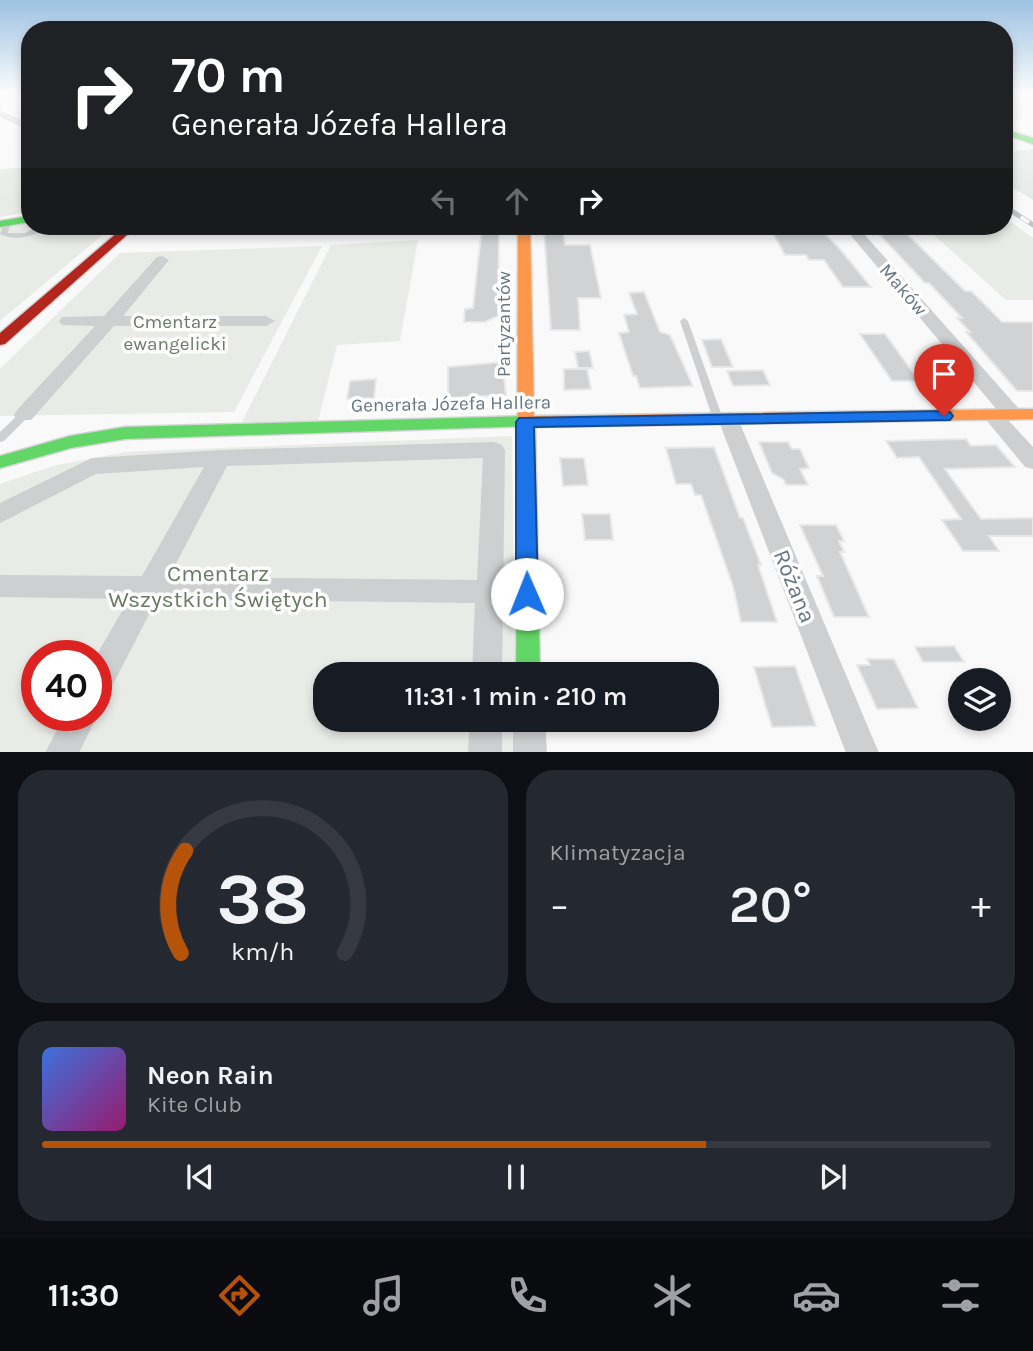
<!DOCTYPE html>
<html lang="pl">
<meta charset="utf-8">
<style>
:root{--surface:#171b24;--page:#242831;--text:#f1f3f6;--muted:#9ea1a6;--line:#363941;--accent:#b45309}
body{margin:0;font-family:Karla,sans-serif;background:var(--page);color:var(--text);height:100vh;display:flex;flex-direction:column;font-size:26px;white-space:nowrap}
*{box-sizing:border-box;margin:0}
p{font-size:23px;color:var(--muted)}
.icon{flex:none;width:38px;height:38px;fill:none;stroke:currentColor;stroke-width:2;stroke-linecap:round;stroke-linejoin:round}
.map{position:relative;height:752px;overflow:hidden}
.side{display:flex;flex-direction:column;gap:18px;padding:18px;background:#0d0f14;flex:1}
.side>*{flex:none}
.hud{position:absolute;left:21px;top:21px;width:992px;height:214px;border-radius:28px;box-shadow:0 4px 10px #0003;background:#202124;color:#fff;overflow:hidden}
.fabs{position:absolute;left:948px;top:668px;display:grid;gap:14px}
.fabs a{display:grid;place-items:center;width:63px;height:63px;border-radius:50%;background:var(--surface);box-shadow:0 4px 10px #0003;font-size:35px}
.speed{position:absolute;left:21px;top:640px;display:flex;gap:14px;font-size:35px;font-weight:700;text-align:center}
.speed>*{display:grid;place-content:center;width:91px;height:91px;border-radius:50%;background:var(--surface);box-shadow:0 4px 10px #0003;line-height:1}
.speed .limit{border:10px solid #d22;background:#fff;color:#111}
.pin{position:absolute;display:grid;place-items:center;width:60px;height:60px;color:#fff;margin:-72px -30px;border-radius:50% 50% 50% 0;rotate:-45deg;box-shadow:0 0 7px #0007}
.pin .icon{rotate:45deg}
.me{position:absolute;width:77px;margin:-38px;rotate:359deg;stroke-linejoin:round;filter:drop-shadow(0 0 5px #0008)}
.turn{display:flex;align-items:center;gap:24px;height:147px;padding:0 35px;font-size:32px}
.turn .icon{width:91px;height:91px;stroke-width:2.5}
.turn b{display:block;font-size:49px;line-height:60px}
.lanes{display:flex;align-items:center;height:66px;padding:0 35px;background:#0003;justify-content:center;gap:35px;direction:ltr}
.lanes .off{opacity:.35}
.big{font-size:52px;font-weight:600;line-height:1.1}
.side .widget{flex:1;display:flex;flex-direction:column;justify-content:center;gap:10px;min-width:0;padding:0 24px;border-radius:28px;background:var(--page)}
.side .dial{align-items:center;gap:0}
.dial svg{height:182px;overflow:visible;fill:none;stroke:var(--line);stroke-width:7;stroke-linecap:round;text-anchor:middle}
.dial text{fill:var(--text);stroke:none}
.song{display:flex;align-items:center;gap:21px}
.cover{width:84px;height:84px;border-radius:10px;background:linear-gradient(135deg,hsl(220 70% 55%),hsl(320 70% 35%))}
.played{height:7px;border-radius:4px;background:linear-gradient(90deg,var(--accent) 70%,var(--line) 70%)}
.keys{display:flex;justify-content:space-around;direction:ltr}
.heat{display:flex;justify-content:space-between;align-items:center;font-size:38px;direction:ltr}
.side .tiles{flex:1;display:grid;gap:18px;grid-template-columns:1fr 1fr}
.widget:last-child{grid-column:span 2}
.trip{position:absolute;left:313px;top:662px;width:406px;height:70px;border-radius:28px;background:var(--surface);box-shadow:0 4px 10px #0003;font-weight:600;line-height:70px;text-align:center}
.tab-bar{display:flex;height:112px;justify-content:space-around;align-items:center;background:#090b0e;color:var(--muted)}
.tab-bar .icon{width:49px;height:49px}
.tab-bar .selected{color:var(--accent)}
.tab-bar b{font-size:32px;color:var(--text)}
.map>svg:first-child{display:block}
.built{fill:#e8e9e9}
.green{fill:#e8ebe6;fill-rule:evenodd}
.building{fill:#d0d2d3;stroke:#e8e8e8;stroke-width:2}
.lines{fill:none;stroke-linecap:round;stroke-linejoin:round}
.fast-casing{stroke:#d5d6d7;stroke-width:3}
.slow-casing{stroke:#d5d6d7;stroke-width:3}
.jam-casing{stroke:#d5d6d7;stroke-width:3}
.lane{fill:#cecfd0;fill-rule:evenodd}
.street{fill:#cecfd0;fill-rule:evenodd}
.fast{fill:#63d668;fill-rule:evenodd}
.slow{fill:#ff974d;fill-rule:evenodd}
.jam{fill:#b3261e;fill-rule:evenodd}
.rail-casing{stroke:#c3c5c6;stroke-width:5}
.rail{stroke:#fff;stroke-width:3.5;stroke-dasharray:10;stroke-linecap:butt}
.route{fill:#1a73e8;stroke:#114b97;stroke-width:2}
.labels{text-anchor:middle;stroke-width:7;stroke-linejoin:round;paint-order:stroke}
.street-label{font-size:19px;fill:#657683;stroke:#fff}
.park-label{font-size:19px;fill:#687a64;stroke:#fff}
.near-park-label{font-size:23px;fill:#687a64;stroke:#fff}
.near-street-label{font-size:23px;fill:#657683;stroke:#fff}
</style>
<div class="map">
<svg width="1033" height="753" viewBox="0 0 1033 753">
<rect width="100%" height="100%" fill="#f9f9f9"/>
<!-- built -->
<g class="built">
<polygon points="1005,93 1033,93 1033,107 1025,110 1017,120 1005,116"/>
<polygon points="1033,149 1033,200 1005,183 1004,152"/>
</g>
<!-- green -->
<g class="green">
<polygon points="30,167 30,212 0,217 0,169"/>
<polygon points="1005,218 1033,238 1033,300 1006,300 924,226 1004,226"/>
<polygon points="30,224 113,226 0,321 0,228"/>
<polygon points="418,240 400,341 337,345 318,422 242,422 331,245"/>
<polygon points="322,246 234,412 0,416 0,369 120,253"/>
<path d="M512,436L515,674H326V719H516V752L0,753V484L53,466L125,452ZM37,656H96V716H37Z"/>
</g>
<!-- building -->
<g class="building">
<polygon points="482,226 499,226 498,316 485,322 464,322 465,309 473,308"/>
<polygon points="875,226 899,226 965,291 971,291 1002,322 1033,322 1033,391 1017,391 966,332 970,332 957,318 962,318 929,283 925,283 877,232 881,232"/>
<polygon points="544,230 563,230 565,245 590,245 601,298 578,298 580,330 551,330"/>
<polygon points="823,232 839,248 871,287 843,287 824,260 809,260 806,255 785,255 773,233"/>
<polygon points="644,292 660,332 670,335 693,386 640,388 636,376 633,376 619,333 629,332 624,315 637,314 629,293"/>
<polygon points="860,334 885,334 919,381 892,381"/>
<polygon points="721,339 733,367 712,367 702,340"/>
<polygon points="589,351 593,368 578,368 575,352"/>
<polygon points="502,362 506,395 448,398 448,367"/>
<polygon points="564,369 587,369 591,389 564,390"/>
<polygon points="763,370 770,385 733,386 727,371"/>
<polygon points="376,379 374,398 347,399 350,381"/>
<polygon points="966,439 971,446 996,445 1015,467 945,469 981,519 1033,518 1033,536 989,536 999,551 963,551 942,520 961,519 919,457 897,458 886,441"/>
<polygon points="759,442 788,442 792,449 800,449 809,468 800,469 808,485 786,485 784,480 772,473"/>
<polygon points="714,447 740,518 743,518 761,565 758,565 777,622 741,622 733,586 701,495 695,495 691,484 676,484 666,448"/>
<polygon points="560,458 584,458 588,485 563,486"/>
<polygon points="582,514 610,514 613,540 585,540"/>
<polygon points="800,525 836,525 844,541 839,541 844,552 840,552 869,617 834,617 817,576 823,576"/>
<polygon points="954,646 964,662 923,662 915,647"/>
<polygon points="867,659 894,659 918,708 877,709 857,665 870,665"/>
<polygon points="795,666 816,726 772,727 754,667"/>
</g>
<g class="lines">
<!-- fast casing -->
<g class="fast-casing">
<g id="fast">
<polygon points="1004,129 1033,138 1033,144 1004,134"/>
<polygon points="30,216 30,222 0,227 0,221"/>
<polygon points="526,416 535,422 532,426 125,439 71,448 0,468 0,456 70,436 125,427"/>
<polygon points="527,520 534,522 537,528 540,674 516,674 517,528 520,522"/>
</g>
</g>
<!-- slow casing -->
<g class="slow-casing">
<polygon id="slow" points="518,226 530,226 534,416 1033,409 1033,419 535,427 537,528 534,534 527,536 520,534 517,528"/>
</g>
<!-- jam casing -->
<g class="jam-casing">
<polygon id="jam" points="125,226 137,226 5,344 0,345 0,333"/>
</g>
<!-- lane -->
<g class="lane">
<polygon points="1004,101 1013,104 1004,115 1004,110 1008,105 1004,104"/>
<path d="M7,221L10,223L8,233H25L39,226H46C34,238 15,241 0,234L4,223Z"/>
<polygon points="684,318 688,321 723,419 722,421 714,421 713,419 680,321"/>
<polygon points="24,412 28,413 29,415 28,417 4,441 0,442 0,432 20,413"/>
</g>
<!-- street -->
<g class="street">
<polygon points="10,93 27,93 0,100 0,94"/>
<polygon points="0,110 30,124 30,131 0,117"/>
<polygon points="843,226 857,226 1020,410 1023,415 1020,420 1009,421 1033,447 1033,469 1025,467 983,416 986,411 998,411"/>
<polygon points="162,256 169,260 123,316 266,316 275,321 266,326 114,326 31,420 17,420 14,415 17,410 95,326 62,325 59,321 62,317 104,316 157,257"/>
<polygon points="728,412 738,419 879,753 846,753 718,419"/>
<path d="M494,442L502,445L505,450L502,674H472L475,603L157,599L107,696L96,701V656L129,599L0,597V575L142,576L204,467L96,474L0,523V503L92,458L220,450ZM483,458L477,580L169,577L227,466Z"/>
<polygon points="96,715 97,716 79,753 45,753 64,716"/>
<polygon points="470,719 502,719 502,753 468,753"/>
<polygon points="513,719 545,719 547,753 513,753"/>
</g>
<!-- fast -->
<use href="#fast" class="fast"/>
<!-- slow -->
<use href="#slow" class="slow"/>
<!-- jam -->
<use href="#jam" class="jam"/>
<!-- rail casing -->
<g class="rail-casing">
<polyline id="rail" points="1004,206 1033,225"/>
</g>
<!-- rail -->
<use href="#rail" class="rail"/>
</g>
<!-- sky -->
<linearGradient id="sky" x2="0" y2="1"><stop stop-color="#9dc2e2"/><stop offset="0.47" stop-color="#fcfcfc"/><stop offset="1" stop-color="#fcfcfc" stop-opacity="0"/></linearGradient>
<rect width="1033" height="198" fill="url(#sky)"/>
<!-- route -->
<polygon class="route" points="944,411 950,412 953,416 950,420 534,427 538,594 535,600 527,603 519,600 516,594 516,422 519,418"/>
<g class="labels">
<!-- street labels -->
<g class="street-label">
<text transform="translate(904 289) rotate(49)" y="7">Maków</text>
<text transform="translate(503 324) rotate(-90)" y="7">Partyzantów</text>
<text transform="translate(451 403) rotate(-1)" y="7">Generała Józefa Hallera</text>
</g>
<!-- park labels -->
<g class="park-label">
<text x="175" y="328">Cmentarz<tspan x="175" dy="22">ewangelicki</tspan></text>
</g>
<!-- near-park labels -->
<g class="near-park-label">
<text x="218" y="581">Cmentarz<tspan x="218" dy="26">Wszystkich Świętych</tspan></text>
</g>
<!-- near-street labels -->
<g class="near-street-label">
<text transform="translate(795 586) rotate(68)" y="8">Różana</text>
</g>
</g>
</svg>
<div class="fabs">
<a><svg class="icon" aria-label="layers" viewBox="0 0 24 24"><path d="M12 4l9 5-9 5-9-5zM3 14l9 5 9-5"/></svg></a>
</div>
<div class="speed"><div class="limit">40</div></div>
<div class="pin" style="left:944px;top:416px;background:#d93025"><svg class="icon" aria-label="arrive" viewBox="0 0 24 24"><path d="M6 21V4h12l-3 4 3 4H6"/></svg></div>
<svg class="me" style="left:527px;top:594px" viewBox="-20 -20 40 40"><circle r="19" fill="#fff"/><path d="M0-13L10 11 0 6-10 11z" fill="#1a73e8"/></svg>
<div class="trip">11:31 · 1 min · 210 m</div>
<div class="hud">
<div class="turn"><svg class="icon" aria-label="right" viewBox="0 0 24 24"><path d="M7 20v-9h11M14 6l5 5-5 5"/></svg><div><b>70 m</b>Generała Józefa Hallera</div></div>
<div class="lanes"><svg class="icon off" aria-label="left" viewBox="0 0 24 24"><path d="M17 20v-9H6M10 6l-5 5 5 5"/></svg><svg class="icon off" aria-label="ahead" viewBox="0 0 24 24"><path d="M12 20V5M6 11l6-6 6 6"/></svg><svg class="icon" aria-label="right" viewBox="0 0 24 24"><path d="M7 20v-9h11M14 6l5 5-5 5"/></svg></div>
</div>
</div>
<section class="side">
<div class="tiles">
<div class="widget dial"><svg viewBox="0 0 100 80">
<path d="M14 69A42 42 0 1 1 86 69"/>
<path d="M14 69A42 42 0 0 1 16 24" stroke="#b45309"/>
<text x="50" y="56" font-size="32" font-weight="700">38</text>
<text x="50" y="72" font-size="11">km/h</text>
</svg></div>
<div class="widget"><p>Klimatyzacja</p>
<div class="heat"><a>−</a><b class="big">20°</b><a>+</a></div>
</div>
<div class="widget">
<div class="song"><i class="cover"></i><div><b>Neon Rain</b><p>Kite Club</p></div></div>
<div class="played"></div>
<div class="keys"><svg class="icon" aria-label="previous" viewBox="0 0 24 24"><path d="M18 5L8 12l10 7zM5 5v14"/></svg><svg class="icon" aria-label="pause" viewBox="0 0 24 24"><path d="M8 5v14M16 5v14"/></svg><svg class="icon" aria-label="next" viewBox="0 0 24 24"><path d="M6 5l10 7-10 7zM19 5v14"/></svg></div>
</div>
</div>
</section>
<nav class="tab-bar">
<b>11:30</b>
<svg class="icon selected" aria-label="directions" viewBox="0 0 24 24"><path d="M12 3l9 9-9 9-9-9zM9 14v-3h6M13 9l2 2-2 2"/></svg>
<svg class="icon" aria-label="music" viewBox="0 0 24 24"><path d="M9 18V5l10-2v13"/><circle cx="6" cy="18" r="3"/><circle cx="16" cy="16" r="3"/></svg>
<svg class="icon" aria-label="phone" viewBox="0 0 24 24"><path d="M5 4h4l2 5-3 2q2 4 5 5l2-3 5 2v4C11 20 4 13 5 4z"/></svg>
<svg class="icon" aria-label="climate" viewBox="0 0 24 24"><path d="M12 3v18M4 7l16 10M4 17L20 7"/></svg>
<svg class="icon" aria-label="car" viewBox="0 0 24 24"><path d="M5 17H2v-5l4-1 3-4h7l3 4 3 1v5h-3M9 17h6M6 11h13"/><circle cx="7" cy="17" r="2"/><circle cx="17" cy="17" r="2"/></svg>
<svg class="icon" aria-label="filters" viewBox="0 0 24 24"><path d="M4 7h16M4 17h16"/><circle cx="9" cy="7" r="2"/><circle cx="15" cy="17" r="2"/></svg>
</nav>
